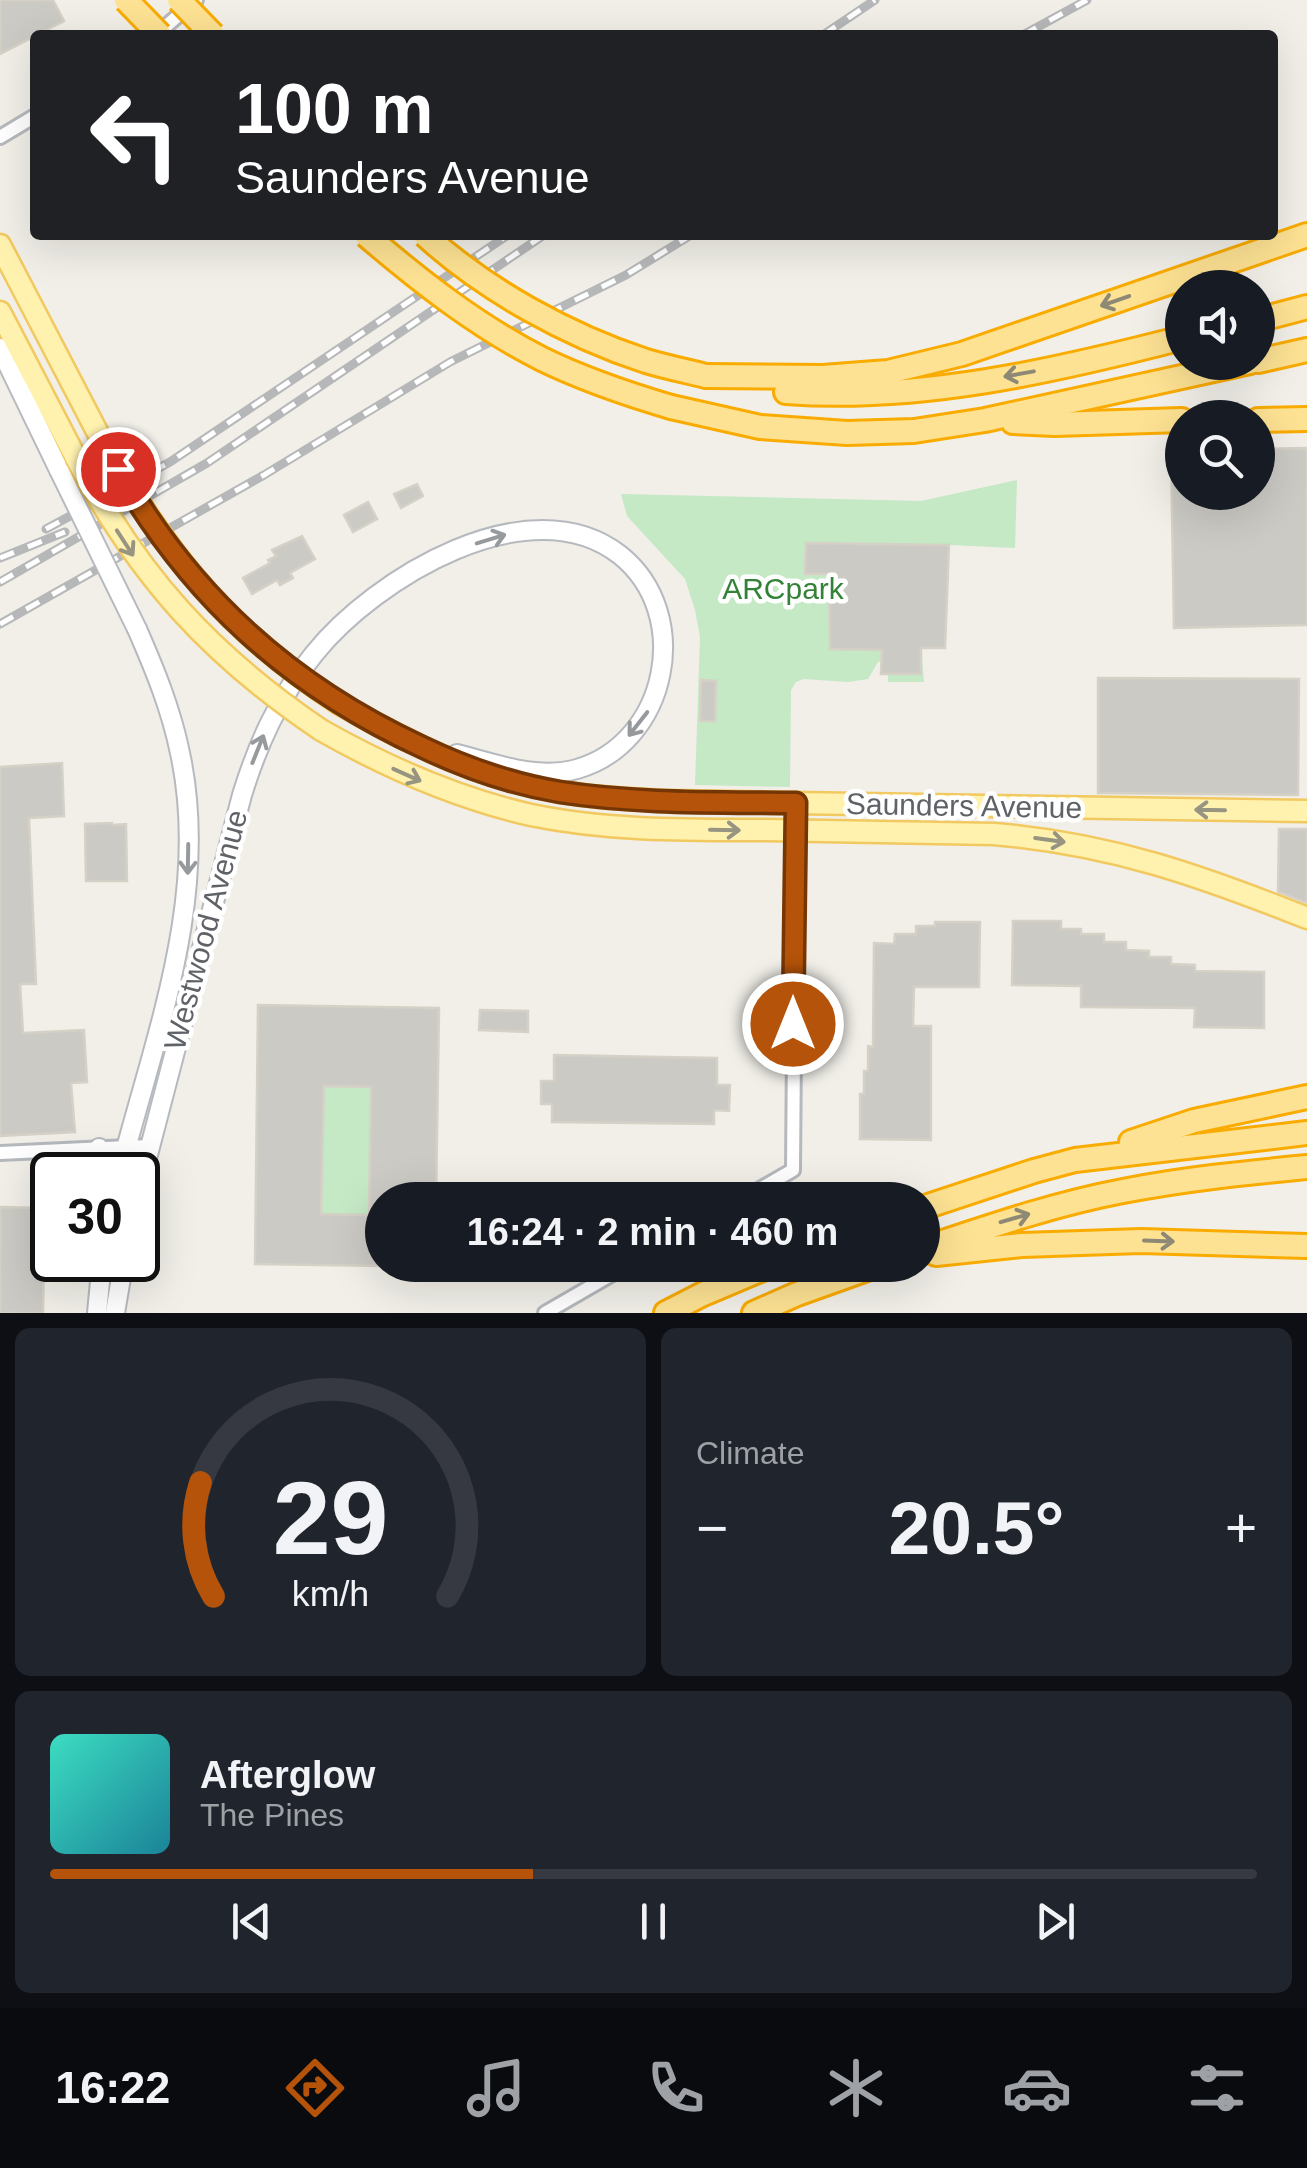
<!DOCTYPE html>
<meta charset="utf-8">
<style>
:root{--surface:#171b24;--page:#20242c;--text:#f1f3f6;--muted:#9ea1a6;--line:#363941;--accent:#b45309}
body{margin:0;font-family:Helvetica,sans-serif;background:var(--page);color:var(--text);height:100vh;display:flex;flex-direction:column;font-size:38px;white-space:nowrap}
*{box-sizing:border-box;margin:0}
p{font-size:32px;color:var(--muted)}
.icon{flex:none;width:55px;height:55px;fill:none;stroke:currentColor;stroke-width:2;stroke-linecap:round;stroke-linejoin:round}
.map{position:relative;height:1313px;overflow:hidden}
.drawer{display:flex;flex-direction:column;gap:15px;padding:15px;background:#0d0f14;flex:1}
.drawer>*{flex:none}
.banner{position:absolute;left:30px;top:30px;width:1248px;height:210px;border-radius:10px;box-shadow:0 10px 40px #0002;background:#202124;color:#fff;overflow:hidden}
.fabs{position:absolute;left:1165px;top:270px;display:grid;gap:20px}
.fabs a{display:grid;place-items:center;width:110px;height:110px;border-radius:50%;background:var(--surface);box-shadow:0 10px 40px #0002;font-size:50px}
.speed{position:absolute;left:30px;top:1152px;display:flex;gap:20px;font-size:50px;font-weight:700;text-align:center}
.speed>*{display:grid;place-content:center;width:130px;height:130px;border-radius:50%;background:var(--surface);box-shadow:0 10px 40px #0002;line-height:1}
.speed .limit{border:5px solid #111;border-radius:15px;background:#fff;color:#111}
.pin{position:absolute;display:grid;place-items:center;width:85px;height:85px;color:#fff;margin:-42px;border:5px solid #fff;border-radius:50%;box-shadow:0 2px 10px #0007}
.me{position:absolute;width:110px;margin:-55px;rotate:0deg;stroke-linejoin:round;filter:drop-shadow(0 0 8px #0008)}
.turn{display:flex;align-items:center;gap:35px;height:210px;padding:0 40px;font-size:45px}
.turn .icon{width:130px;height:130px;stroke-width:2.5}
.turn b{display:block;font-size:70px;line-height:85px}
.big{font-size:75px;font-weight:700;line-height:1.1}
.drawer .widget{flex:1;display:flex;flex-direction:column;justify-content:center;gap:15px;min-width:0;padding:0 35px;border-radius:15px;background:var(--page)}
.drawer .dial{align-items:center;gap:0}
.dial svg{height:260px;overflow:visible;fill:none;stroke:var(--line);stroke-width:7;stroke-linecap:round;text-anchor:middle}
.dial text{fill:var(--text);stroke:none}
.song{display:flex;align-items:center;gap:30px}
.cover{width:120px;height:120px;border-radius:15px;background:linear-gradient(135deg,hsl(170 70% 55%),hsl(190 70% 35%))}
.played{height:10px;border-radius:5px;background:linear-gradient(90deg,var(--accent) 40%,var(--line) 40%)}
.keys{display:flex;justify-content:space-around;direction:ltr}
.heat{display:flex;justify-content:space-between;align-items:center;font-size:55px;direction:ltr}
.drawer .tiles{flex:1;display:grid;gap:15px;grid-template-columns:1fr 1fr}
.widget:last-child{grid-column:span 2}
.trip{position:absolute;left:365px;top:1182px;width:575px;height:100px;border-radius:50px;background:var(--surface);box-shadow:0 10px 40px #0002;font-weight:700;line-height:100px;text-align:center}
.dock{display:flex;height:160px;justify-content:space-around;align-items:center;background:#090b0e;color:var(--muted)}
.dock .icon{width:70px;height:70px}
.dock .selected{color:var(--accent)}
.dock b{font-size:45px;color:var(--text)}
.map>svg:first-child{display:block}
.green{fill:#c5e8c5}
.building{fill:#cccac5;stroke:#d6d1c6;stroke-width:2.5;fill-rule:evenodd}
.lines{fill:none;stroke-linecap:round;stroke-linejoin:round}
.minor-casing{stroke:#b5b8bc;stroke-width:18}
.secondary-casing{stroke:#b6babf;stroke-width:22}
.primary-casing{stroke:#f2c960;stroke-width:25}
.motorway-casing{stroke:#f9ab00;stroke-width:28}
.minor{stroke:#fff;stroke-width:12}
.secondary{stroke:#fff;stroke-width:18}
.primary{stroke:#fff2af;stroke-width:20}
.motorway{stroke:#fde293;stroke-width:22}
.rail-casing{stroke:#b6b7b8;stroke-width:9}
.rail{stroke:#fff;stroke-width:5;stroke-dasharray:15;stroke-linecap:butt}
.secondary-bridge-casing{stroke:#b6babf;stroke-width:22;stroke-linecap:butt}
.primary-bridge-casing{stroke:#f2c960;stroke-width:25;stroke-linecap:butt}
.motorway-bridge-casing{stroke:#f9ab00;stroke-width:28;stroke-linecap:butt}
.secondary-bridge{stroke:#fff;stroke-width:18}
.primary-bridge{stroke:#fff2af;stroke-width:20}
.motorway-bridge{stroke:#fde293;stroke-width:22}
.oneway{stroke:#8e8975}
.oneway2{stroke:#979a9d}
.oneway3{stroke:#979581}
.route-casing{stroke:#753606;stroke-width:25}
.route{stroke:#b45309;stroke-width:18}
.labels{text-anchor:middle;stroke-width:9;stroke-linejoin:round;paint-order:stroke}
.park-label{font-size:30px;fill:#348238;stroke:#fff}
.street-label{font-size:30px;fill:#5f6368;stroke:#fff}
</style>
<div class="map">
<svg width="1307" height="1313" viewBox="0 0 1307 1313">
<rect width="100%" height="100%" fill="#f1efe8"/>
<!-- green -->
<g class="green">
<polygon points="1017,480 1015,548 949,545 945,648 921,648 924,682 888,682 888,660 878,662 868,679 848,682 804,679 796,682 791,690 790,787 695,785 700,637 695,610 685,579 627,516 621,494 921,501"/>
<polygon points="324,1086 371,1087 369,1215 321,1214"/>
</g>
<!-- building -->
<g class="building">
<polygon points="0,0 53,0 64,21 0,54"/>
<polygon points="1307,448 1307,625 1174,628 1171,451 1182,451 1182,492 1258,492 1258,449"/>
<polygon points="417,484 423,496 401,508 394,494"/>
<polygon points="368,502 377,519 353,532 344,515"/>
<polygon points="302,536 315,559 290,573 293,578 280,585 277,580 252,594 243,578 270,563 268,560 276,556 272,550"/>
<polygon points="806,543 949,545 945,648 921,648 921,674 881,674 882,650 830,649 829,574 805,574"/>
<polygon points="1098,678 1299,679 1298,795 1098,793"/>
<polygon points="701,680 716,681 715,721 700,721"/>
<polygon points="62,763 64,816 29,818 36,984 20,984 23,1033 84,1030 87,1082 71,1083 75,1132 0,1136 0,767"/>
<polygon points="112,823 112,825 126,824 127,881 86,881 85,824"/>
<polygon points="1279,829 1307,829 1307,903 1278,892"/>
<polygon points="1013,921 1061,921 1061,929 1081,929 1081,934 1104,934 1104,942 1126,942 1126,950 1149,951 1149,957 1171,957 1171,964 1195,965 1195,971 1264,972 1264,1028 1194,1027 1195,1008 1081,1007 1081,986 1012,985"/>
<polygon points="935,922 980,922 979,987 914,987 913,1026 931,1026 931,1140 860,1139 860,1094 864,1094 864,1071 868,1071 868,1046 873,1047 874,943 894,944 895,934 916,934 916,926 935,926"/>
<path d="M258,1005L439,1008L436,1200H382V1266L255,1264ZM324,1086L371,1087L369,1215L321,1214Z"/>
<polygon points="480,1010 528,1011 528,1032 479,1030"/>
<polygon points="554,1055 717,1058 717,1085 730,1085 729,1111 714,1110 714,1124 552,1122 552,1104 541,1104 541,1081 554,1081"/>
<polygon points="0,1207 45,1208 43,1313 0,1313"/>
</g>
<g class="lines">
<!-- minor casing -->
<g class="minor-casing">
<g id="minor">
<polyline points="157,34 196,0"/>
<polyline points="0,137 35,116"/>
<polyline points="0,1153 149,1146"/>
<polyline points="741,1200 793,1170 796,803"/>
<polyline points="545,1313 628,1265"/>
</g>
</g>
<!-- secondary casing -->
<g class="secondary-casing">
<g id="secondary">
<polyline points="0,348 59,470"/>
<polyline points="98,1175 99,1148"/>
<path d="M119,1175C154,1038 211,896 180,753C171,709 155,670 137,629"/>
<path d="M138,1193L242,795C258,743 279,697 314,654C374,579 529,484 620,555C694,614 668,743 577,769C537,780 496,764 457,754"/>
<polyline points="97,1313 102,1260"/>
<polyline points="115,1313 124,1260"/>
</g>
</g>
<!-- primary casing -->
<g class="primary-casing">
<g id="primary">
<polyline points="0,245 103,443"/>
<polyline points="0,312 76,458"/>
<path d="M340,704C408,743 479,778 557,791C593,798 629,799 666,801L1307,811"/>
<path d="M321,730C388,768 456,798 531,815C609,831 687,830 766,830C842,831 918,833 994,834C1111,844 1199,875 1307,918"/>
</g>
</g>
<!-- motorway casing -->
<g class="motorway-casing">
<g id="motorway">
<polyline points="1258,320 1307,307"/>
<polyline points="1258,361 1307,350"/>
<polyline points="706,376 823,377 888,372 962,354 1307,235"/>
<path d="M786,392C919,402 1054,371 1182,338"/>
<polyline points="671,407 760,427 847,433 914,431 985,420 1250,362"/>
<polyline points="1258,420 1307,419"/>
<polyline points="1013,422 1055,424 1182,420"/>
<polyline points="1131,1142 1194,1121 1307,1097"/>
<polyline points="922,1208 1034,1171 1075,1160 1307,1133"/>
<path d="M922,1249C988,1227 1054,1204 1123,1191C1184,1179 1245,1173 1307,1167"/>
<polyline points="936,1254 1022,1245 1141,1241 1307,1246"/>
<polyline points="666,1313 703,1294 772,1265"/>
<polyline points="754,1313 797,1294 878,1265"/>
</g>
</g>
<!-- minor -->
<use href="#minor" class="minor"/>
<!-- secondary -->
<use href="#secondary" class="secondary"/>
<!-- primary -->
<use href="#primary" class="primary"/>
<!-- motorway -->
<use href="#motorway" class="motorway"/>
<!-- rail casing -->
<g class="rail-casing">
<g id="rail">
<polyline points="823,35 875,0"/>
<polyline points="1023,35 1087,0"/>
<polyline points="46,529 170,462 508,235"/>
<polyline points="0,558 65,532"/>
<polyline points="0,582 207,463 544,235"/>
<polyline points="0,624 264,475 450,362 626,275 691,235"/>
</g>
</g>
<!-- rail -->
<use href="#rail" class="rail"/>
<!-- secondary-bridge casing -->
<g class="secondary-bridge-casing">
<polyline id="secondary-bridge" points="59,470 137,629"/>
</g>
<!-- primary-bridge casing -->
<g class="primary-bridge-casing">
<g id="primary-bridge">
<path d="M103,443C168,557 229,632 340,704"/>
<path d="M76,458C139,577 210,655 321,730"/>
</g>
</g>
<!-- motorway-bridge casing -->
<g class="motorway-bridge-casing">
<g id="motorway-bridge">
<polyline points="126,0 160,35"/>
<polyline points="179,0 213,35"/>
<path d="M366,235C421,282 477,326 542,359C583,379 627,394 671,407"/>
<path d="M425,235C485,290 569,336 646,361C666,367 686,371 706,376"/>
</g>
</g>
<!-- secondary-bridge -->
<use href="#secondary-bridge" class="secondary-bridge"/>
<!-- primary-bridge -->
<use href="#primary-bridge" class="primary-bridge"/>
<!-- motorway-bridge -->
<use href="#motorway-bridge" class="motorway-bridge"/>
</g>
<!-- one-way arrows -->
<defs><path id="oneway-shaft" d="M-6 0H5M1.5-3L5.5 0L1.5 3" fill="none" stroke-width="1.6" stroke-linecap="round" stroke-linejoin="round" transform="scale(2.5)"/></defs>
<g class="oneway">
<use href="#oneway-shaft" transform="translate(1115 301) rotate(161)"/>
<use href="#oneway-shaft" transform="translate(1019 374) rotate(170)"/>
<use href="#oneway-shaft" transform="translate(1015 1218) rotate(-16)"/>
<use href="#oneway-shaft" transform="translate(1159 1241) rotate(2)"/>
</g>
<g class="oneway2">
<use href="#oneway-shaft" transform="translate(491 539) rotate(-17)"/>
<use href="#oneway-shaft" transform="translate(638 724) rotate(128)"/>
<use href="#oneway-shaft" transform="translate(258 749) rotate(-68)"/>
<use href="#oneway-shaft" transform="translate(188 859) rotate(91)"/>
</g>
<g class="oneway3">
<use href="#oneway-shaft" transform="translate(125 543) rotate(57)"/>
<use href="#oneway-shaft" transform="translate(407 775) rotate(24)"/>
<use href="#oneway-shaft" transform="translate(1210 810) rotate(-179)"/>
<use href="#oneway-shaft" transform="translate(725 830) rotate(1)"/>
<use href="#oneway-shaft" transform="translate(1050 840) rotate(8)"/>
</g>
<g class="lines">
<!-- route casing -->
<g class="route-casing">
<path id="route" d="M118,469C190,596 290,686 422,747C466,768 512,784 560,792C638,804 717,802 796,803L793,1024"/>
</g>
<!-- route -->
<use href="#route" class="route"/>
</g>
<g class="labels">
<!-- park labels -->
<g class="park-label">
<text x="783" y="599">ARCpark</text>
</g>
<!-- street labels -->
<g class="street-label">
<text transform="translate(964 806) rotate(1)" y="10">Saunders Avenue</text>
<text transform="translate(206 930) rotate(-75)" y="10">Westwood Avenue</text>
</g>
</g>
</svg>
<div class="fabs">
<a><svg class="icon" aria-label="sound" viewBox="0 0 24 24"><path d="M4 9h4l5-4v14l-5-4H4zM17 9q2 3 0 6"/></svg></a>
<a><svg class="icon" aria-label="search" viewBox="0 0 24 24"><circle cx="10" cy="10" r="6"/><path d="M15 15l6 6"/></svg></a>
</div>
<div class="speed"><div class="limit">30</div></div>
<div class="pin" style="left:118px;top:469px;background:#d93025"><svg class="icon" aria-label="arrive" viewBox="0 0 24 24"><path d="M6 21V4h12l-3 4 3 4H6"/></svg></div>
<svg class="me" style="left:793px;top:1024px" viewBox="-20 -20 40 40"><circle r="17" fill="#b45309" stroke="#fff" stroke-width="3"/><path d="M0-11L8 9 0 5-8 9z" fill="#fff"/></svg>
<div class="trip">16:24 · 2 min · 460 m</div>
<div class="banner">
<div class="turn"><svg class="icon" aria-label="left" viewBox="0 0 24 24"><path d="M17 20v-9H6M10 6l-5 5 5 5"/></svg><div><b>100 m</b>Saunders Avenue</div></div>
</div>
</div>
<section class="drawer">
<div class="tiles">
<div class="widget dial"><svg viewBox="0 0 100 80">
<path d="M14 69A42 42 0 1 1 86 69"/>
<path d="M14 69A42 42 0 0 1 10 34" stroke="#b45309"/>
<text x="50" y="56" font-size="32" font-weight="700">29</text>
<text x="50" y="72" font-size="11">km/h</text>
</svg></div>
<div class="widget"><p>Climate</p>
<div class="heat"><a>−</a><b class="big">20.5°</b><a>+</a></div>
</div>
<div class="widget">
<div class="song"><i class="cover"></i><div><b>Afterglow</b><p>The Pines</p></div></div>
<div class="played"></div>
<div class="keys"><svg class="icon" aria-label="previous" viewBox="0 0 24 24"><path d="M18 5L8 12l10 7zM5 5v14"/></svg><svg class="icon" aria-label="pause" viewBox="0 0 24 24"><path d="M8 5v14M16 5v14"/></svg><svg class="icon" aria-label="next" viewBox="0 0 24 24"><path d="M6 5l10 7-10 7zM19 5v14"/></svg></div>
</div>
</div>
</section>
<nav class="dock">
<b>16:22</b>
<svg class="icon selected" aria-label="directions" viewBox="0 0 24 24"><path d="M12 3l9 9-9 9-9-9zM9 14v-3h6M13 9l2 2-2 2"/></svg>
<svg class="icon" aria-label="music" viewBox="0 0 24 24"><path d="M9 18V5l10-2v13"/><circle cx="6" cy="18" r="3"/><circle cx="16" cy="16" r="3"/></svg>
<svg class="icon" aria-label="phone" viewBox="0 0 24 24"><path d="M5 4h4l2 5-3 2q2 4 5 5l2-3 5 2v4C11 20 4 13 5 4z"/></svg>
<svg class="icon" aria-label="climate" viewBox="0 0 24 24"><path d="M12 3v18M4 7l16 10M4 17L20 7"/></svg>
<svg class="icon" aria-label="car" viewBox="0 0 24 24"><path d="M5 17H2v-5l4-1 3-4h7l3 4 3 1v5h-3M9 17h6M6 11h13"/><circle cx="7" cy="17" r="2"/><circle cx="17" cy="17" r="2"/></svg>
<svg class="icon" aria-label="filters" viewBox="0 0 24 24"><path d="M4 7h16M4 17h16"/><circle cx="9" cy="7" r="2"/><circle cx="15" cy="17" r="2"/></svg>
</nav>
